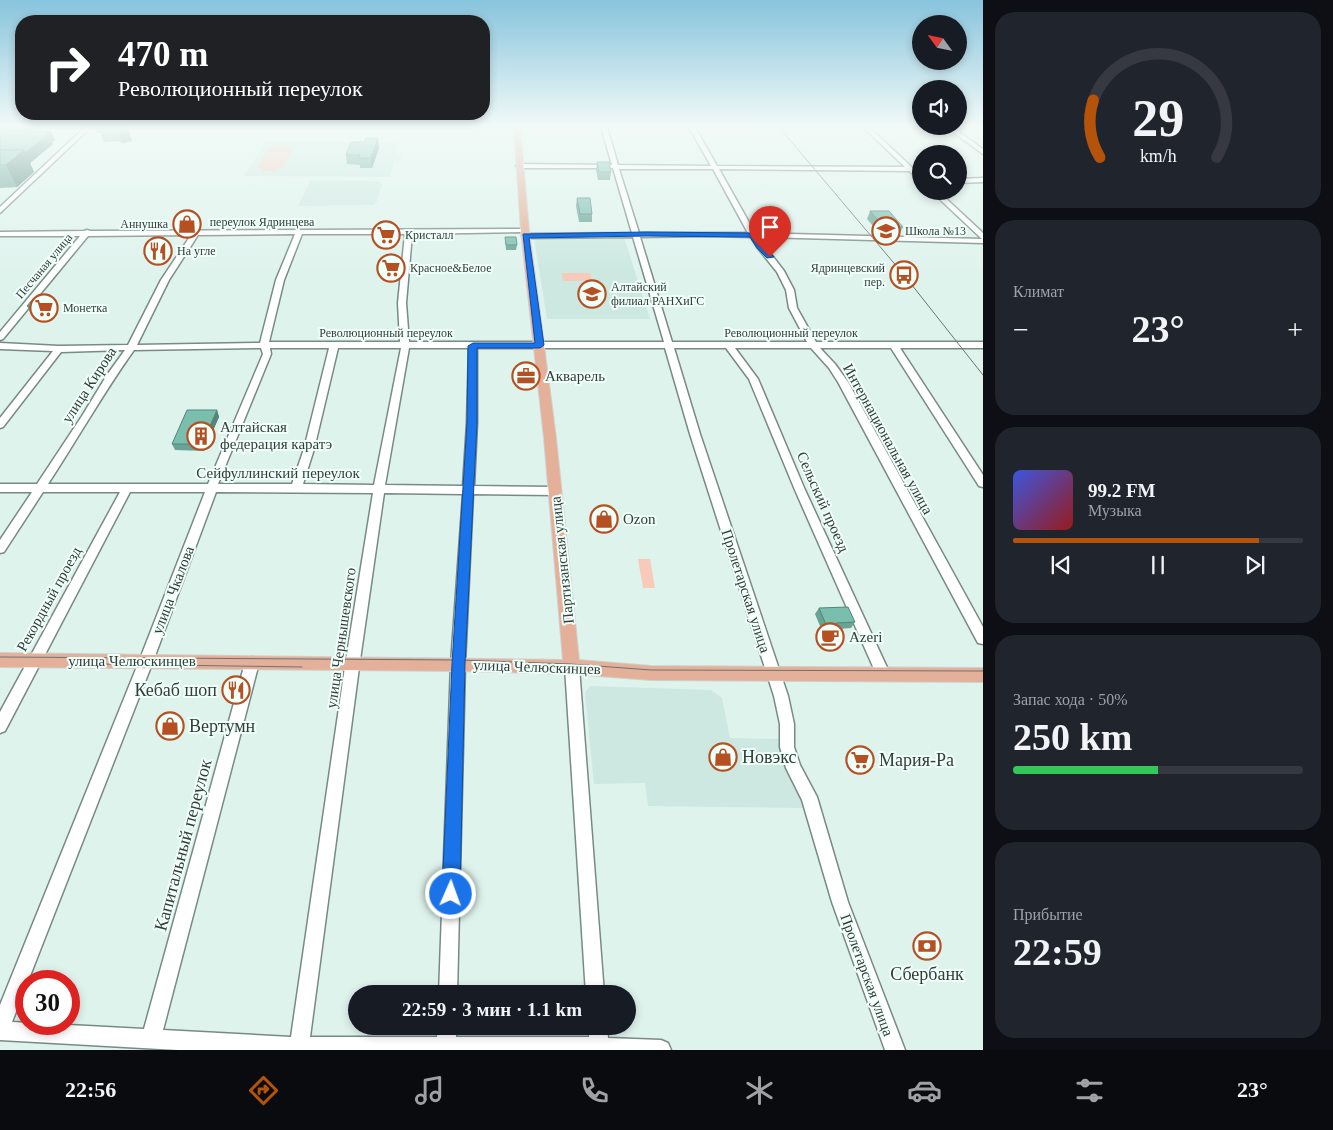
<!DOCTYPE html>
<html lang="ru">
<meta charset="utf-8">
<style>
:root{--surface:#171b24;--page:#20242c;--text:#f1f3f6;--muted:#9ea1a6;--line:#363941;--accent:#b45309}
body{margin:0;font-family:"Times New Roman",serif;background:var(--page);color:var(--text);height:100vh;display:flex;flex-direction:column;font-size:19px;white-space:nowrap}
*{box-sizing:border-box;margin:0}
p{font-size:16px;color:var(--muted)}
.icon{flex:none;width:28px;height:28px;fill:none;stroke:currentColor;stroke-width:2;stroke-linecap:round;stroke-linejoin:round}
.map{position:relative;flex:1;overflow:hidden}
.side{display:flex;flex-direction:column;gap:12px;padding:12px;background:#0d0f14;width:350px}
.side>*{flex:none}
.guide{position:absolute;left:15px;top:15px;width:475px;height:105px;border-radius:20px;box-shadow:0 2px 8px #0003;background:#202124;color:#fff;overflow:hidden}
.needle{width:32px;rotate:303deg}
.fabs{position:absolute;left:912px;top:15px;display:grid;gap:10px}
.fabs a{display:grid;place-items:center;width:55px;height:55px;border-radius:50%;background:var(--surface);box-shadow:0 2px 8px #0003;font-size:25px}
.speed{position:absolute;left:15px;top:970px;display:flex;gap:10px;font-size:25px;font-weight:700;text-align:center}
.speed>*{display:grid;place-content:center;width:65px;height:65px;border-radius:50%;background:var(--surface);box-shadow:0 2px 8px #0003;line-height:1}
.speed .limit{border:8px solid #d22;background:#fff;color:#111}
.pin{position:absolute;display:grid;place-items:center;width:42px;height:42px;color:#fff;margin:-51px -21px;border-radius:50% 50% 50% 0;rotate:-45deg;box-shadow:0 0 5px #0007}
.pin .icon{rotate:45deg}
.me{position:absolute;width:55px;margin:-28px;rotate:2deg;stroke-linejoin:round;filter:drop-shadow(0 0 4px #0008)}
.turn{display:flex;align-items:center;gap:18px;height:105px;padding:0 20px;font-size:22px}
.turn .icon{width:65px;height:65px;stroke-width:2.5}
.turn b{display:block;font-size:35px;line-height:42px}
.big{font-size:38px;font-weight:700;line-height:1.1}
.side .tile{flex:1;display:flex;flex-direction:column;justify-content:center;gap:8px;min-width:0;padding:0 18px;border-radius:20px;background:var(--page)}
.side .dial{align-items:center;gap:0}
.dial svg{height:130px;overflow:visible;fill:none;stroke:var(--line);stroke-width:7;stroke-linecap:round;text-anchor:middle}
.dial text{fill:var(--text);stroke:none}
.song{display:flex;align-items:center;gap:15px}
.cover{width:60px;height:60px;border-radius:8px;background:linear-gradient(135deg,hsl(230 70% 55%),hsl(0 70% 35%))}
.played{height:5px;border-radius:2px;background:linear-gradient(90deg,var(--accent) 85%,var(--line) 85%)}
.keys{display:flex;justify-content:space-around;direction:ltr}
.heat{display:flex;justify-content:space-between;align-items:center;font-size:28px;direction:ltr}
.charge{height:8px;border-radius:4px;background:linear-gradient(90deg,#34c759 50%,var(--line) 0)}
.trip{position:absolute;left:348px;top:985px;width:288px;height:50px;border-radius:25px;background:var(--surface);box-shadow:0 2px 8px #0003;font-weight:700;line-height:50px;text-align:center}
.tab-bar{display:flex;height:80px;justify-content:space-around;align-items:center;background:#090b0e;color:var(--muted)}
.tab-bar .icon{width:35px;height:35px}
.tab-bar .on{color:var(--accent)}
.tab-bar b{font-size:22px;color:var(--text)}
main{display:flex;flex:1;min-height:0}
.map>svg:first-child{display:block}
.built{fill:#cce8e1}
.green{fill:#f7cab9}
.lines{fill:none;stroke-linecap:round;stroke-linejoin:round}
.minor-casing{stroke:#788a85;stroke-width:3}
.major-casing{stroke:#cfd0d0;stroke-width:2}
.minor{fill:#fff;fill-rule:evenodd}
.major{fill:#e5b09a;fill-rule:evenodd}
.tram{stroke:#6a7572;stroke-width:1}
.wall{fill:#69a396}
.shaded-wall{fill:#55857a}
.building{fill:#7abeae;stroke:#55857a}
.route{fill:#1a73e8;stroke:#114b97}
.labels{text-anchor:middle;stroke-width:4;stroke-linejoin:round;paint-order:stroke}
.far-street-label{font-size:12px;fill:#353c3a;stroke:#effffa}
.far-poi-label{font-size:12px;fill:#353c3a;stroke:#effffa;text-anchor:start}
.poi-label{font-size:15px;fill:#353c3a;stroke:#effffa;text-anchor:start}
.street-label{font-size:15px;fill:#353c3a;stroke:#effffa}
.near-poi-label{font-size:18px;fill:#353c3a;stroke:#effffa;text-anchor:start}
.near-street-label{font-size:18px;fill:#353c3a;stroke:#effffa}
</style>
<main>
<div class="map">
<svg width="983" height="1050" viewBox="0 0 983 1050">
<rect width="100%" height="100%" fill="#dff3ed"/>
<!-- built -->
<g class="built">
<polygon points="267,141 398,143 395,154 402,154 401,160 394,161 390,177 244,176"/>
<polygon points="311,180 378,181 382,184 377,201 373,205 298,206"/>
<polygon points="624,237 650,319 547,319 534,238"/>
<polygon points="590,686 711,690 722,698 730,738 779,739 789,777 798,788 804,808 648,806 645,783 594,784 585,693"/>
</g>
<!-- green -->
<g class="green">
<polygon points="273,146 289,146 288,149 293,149 283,168 278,168 276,171 261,171 262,168 257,168 268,149"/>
<polygon points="562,273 590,273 592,281 563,281"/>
<polygon points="638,559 650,559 655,588 643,588"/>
</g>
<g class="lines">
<!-- minor casing -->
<g class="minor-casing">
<g id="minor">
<polygon points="85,127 91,127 0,213 0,207"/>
<path d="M601,127H607L618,165L711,166L689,127H695L717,166L905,167L863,127H869L921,176V181L909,171L719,169L755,233L982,239L931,191H938L983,233V243L758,237L784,271L794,290L797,308L816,342H983V348H900L983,475V487L979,486L891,348H820L835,364L848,382L983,627V644L978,643L838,382L829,368L811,348H735L758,379L805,490L890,674L888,678L883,680L878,678L795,490L749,379L726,348H674L700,434L788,696L794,724V747L800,765L817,797L848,902L905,1050H885L832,902L802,800L786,768L780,747V724L774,696L690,434L665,348H477V423L474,486L555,487L560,491L555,495L473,494L465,664L457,994H439L451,664L463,494L384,493L360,660L310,1037H437L438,1026H456V1037H589V1026H607L608,1038L661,1040L668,1043L671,1050H178L0,1040V1005L138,664L205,492H130L5,731L0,733V712L120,492H43L4,552L0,553V540L32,492H0V484H37L82,416L107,375L125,350L61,352L3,427L0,428V418L53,351L0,349V343L59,346L128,345L161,280L191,235L88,236L3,339L0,340V332L80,236H0V232L84,231L87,230L90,231L525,229L527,230V232L412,234L406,303L409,342H664L633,237L525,238L522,236L525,234L632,233L613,168H519L516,166L519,164L612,165ZM619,169H713L748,233H639ZM295,234L276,280L260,343L137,345L169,280L198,235ZM302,234H405L398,303L400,342H269L284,280ZM708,236L751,237L757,247L777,272L786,290L789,308L807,342H672L640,237ZM261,348L263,354L208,484H48C77,440 103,393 134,350ZM270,348H329L304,449L292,484H218L271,354ZM338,348H401L374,485L303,484L314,449ZM409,348H469L467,423L463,486L385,485ZM216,492L373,493L346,660L291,1037L163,1030L259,663L257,659L252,657L247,659L245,663L144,1029L12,1022L152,664Z"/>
<polygon points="946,127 952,127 983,149 983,154"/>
<polygon points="983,178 983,182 959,183 959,179"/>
<polygon points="572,661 577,663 579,667 604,994 586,994 565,667 567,663"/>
</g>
</g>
<!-- major casing -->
<g class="major-casing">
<polygon id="major" points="514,127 520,127 529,231 556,438 579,660 651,666 983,668 983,682 651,680 572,674 458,671 0,667 0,653 563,660 544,438 521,231"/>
</g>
<!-- minor -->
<use href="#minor" class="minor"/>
<!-- major -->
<use href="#major" class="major"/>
<!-- tram -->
<g class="tram">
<polyline points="779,127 904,275 983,375"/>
<polyline points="0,657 459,660 571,664 651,670 983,671"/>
<polyline points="95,664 302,667"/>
</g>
</g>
<!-- wall -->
<g class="wall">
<polygon points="94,127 127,127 132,141 122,143 119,141 104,142 101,133 97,133"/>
<polygon points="31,129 28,131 55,140 52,142 53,144 30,163 34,172 17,187 0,188 0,130"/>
<polygon points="379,148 372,168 360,168 360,165 347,164 346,155"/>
<polygon points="597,162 611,172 610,180 598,180 596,170"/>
<polygon points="577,198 592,214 592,222 579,222 576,206"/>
<polygon points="870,211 903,227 899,235 880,234 867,219"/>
<polygon points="505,237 517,245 516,250 506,250"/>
<polygon points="57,304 51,312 30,312 27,306"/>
<polygon points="217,410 219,417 204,451 175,450 172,444"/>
<polygon points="819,608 855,622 851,628 839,629 843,639 839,645 828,645 815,614"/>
</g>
<!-- shaded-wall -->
<g class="shaded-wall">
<polygon points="16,127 31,127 31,129 16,140 12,131"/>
<polygon points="116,127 127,127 132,141 122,143"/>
<polygon points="51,131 55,140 52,142 53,144 30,163 34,172 17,187 6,165 24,150"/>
<polygon points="378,138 379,148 372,168 371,158"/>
<polygon points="54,299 57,304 51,312 48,306"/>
<polygon points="217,410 219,417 204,451 202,444"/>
</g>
<!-- building -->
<g class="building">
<polygon points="4,127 16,127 12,131 51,131 46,134 49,134 25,153 24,150 0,150 0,130"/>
<polygon points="366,138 378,138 371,158 359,158 360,155 346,155 351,142 365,142"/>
<polygon points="0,150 24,150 6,165 0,165"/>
<polygon points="597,162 609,162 611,172 599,172"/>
<polygon points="577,198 590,198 592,214 580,214"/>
<polygon points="870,211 889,211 903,227 883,226"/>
<polygon points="505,237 516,237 517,245 506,245"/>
<polygon points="33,299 54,299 48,306 27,306"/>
<polygon points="187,410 217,410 202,444 172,444"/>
<polygon points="848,607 855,622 836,623 843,639 832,639 819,608"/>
</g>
<!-- sky -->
<linearGradient id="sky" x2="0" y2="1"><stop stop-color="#88c4dd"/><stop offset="0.46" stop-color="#f1faf7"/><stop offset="1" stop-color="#f1faf7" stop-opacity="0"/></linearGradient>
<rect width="983" height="274" fill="url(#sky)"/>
<!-- route -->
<polygon class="route" points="646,232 753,233 774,257 767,258 757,248 750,237 646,236 529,238 544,345 540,348 477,348 477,423 465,664 460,894 457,901 451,903 445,901 442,894 452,664 467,423 468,346 473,343 535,343 523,234"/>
<!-- icons -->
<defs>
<g id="shop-ring" transform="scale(1.4375)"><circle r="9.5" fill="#effffa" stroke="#b65023" stroke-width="1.5"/><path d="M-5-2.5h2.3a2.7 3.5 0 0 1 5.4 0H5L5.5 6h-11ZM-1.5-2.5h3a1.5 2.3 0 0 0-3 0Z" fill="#b65023"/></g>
<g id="school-ring" transform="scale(1.4375)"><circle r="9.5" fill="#effffa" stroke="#b65023" stroke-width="1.5"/><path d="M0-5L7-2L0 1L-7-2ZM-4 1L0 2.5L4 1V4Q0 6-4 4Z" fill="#b65023"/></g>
<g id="supermarket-ring" transform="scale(1.4375)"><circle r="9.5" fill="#effffa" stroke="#b65023" stroke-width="1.5"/><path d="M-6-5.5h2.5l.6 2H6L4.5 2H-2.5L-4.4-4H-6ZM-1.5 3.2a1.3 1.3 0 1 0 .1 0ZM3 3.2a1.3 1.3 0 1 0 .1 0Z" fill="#b65023"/></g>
<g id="restaurant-ring" transform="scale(1.4375)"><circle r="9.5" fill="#effffa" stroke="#b65023" stroke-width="1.5"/><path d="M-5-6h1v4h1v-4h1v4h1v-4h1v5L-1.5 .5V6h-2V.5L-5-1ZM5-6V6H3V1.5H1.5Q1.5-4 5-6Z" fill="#b65023"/></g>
<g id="bus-ring" transform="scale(1.4375)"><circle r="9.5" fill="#effffa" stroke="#b65023" stroke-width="1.5"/><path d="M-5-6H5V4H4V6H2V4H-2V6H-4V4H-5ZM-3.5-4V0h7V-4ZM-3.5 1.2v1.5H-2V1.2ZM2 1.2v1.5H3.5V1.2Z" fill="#b65023"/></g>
<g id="university-ring" transform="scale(1.4375)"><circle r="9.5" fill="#effffa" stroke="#b65023" stroke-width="1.5"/><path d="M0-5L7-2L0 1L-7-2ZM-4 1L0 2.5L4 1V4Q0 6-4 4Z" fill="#b65023"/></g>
<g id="office-ring" transform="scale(1.4375)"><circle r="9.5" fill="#effffa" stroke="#b65023" stroke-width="1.5"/><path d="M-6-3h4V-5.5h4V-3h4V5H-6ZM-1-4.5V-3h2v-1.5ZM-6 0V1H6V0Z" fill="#b65023"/></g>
<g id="building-ring" transform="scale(1.4375)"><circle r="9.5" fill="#effffa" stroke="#b65023" stroke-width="1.5"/><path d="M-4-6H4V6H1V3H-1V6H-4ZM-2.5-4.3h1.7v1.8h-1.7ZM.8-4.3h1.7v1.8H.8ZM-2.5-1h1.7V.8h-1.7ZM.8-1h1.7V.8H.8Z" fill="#b65023"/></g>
<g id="cafe-ring" transform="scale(1.4375)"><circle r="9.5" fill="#effffa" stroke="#b65023" stroke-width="1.5"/><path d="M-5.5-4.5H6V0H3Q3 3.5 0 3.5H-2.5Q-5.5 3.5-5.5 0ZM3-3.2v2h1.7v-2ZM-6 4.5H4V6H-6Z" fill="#b65023"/></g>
<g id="bank-ring" transform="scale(1.4375)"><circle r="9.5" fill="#effffa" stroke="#b65023" stroke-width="1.5"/><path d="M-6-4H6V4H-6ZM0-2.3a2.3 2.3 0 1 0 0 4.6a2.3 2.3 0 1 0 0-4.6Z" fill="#b65023"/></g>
</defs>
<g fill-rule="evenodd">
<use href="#shop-ring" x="187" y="224"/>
<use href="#school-ring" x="886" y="231"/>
<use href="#supermarket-ring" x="386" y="235"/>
<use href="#restaurant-ring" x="158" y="251"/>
<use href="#supermarket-ring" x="391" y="268"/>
<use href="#bus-ring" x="904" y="275"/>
<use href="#university-ring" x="592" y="294"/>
<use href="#supermarket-ring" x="44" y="308"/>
<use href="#office-ring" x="526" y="376"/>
<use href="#building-ring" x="201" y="436"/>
<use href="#shop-ring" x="604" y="519"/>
<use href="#cafe-ring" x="830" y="637"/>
<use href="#restaurant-ring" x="236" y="690"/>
<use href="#shop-ring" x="170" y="726"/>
<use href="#shop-ring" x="723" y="757"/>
<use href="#supermarket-ring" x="860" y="760"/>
<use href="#bank-ring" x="927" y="946"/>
</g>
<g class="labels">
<!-- far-street labels -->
<g class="far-street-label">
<text x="262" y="226">переулок Ядринцева</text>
<text transform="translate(44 266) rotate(-50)" y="4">Песчаная улица</text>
<text x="386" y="337">Революционный переулок</text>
<text x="791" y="337">Революционный переулок</text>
</g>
<!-- far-poi labels -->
<g class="far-poi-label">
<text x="168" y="228" text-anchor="end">Аннушка</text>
<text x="905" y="235">Школа №13</text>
<text x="405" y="239">Кристалл</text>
<text x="177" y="255">На угле</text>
<text x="410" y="272">Красное&amp;Белое</text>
<text x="885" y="272" text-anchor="end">Ядринцевский<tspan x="885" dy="14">пер.</tspan></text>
<text x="611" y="291">Алтайский<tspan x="611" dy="14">филиал РАНХиГС</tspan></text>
<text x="63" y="312">Монетка</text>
</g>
<!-- poi labels -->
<g class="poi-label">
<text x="545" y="381">Акварель</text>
<text x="220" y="432">Алтайская<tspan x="220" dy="17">федерация каратэ</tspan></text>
<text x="623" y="524">Ozon</text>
<text x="849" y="642">Azeri</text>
</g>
<!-- street labels -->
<g class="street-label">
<text transform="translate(89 385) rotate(-57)" y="5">улица Кирова</text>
<text transform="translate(888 439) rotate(61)" y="5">Интернациональная улица</text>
<text x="278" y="478">Сейфуллинский переулок</text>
<text transform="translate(823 502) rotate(66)" y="5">Сельский проезд</text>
<text transform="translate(562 560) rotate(-96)" y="5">Партизанская улица</text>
<text transform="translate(173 590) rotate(-69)" y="5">улица Чкалова</text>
<text transform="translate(746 591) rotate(72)" y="5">Пролетарская улица</text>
<text transform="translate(49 599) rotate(-61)" y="5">Рекордный проезд</text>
<text transform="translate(341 638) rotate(-82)" y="5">улица Чернышевского</text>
<text x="132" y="666">улица Челюскинцев</text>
<text transform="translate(537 667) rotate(2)" y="5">улица Челюскинцев</text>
<text transform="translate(867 975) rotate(70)" y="5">Пролетарская улица</text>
</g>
<!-- near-poi labels -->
<g class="near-poi-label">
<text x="217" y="696" text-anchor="end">Кебаб шоп</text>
<text x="189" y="732">Вертумн</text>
<text x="742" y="763">Новэкс</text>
<text x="879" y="766">Мария-Ра</text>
<text x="927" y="980" text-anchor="middle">Сбербанк</text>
</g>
<!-- near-street labels -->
<g class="near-street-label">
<text transform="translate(183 845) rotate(-75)" y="6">Капитальный переулок</text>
</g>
</g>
</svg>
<div class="fabs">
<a><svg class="needle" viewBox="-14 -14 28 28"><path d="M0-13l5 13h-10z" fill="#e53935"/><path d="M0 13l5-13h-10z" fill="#9ea1a6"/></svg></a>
<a><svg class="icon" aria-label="sound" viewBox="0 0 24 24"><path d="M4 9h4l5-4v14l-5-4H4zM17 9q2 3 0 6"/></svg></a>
<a><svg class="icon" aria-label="search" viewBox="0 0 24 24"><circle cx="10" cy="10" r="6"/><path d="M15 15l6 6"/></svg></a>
</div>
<div class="speed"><div class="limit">30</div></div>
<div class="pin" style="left:770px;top:257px;background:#d93025"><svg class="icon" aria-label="arrive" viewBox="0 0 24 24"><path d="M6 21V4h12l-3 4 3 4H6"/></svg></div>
<svg class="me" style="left:451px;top:894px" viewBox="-20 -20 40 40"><circle r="17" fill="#1a73e8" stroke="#fff" stroke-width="3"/><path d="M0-11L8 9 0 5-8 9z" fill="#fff"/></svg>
<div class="trip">22:59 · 3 мин · 1.1 km</div>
<div class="guide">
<div class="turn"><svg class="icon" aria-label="right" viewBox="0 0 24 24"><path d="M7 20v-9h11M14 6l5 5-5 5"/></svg><div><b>470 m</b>Революционный переулок</div></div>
</div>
</div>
<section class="side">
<div class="tile dial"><svg viewBox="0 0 100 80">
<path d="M14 69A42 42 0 1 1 86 69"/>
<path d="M14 69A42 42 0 0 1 10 34" stroke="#b45309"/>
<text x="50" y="56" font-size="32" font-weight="700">29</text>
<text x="50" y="72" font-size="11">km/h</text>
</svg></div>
<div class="tile"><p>Климат</p>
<div class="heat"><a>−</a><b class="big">23°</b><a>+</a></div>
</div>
<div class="tile">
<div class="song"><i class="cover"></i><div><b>99.2 FM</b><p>Музыка</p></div></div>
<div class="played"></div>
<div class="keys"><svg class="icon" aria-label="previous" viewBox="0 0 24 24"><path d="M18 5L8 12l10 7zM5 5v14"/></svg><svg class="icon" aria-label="pause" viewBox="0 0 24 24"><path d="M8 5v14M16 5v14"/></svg><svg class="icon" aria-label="next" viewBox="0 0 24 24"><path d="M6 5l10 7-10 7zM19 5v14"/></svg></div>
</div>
<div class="tile"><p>Запас хода · 50%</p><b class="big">250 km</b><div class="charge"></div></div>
<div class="tile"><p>Прибытие</p><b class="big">22:59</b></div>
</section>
</main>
<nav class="tab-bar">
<b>22:56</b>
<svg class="icon on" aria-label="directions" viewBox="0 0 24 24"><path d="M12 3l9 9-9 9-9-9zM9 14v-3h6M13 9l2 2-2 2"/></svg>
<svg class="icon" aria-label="music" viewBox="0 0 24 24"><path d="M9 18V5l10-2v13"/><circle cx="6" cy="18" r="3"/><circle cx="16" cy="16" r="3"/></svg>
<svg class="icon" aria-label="phone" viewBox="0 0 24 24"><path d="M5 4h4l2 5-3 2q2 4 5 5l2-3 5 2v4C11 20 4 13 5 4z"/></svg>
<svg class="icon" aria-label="climate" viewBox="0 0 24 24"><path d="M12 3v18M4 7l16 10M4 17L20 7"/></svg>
<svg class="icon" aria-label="car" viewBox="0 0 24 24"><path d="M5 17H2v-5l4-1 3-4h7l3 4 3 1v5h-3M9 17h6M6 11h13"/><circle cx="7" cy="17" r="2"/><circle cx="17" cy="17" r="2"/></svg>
<svg class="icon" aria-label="filters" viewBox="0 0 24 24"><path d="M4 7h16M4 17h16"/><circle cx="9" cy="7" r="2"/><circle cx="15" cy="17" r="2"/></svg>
<b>23°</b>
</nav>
